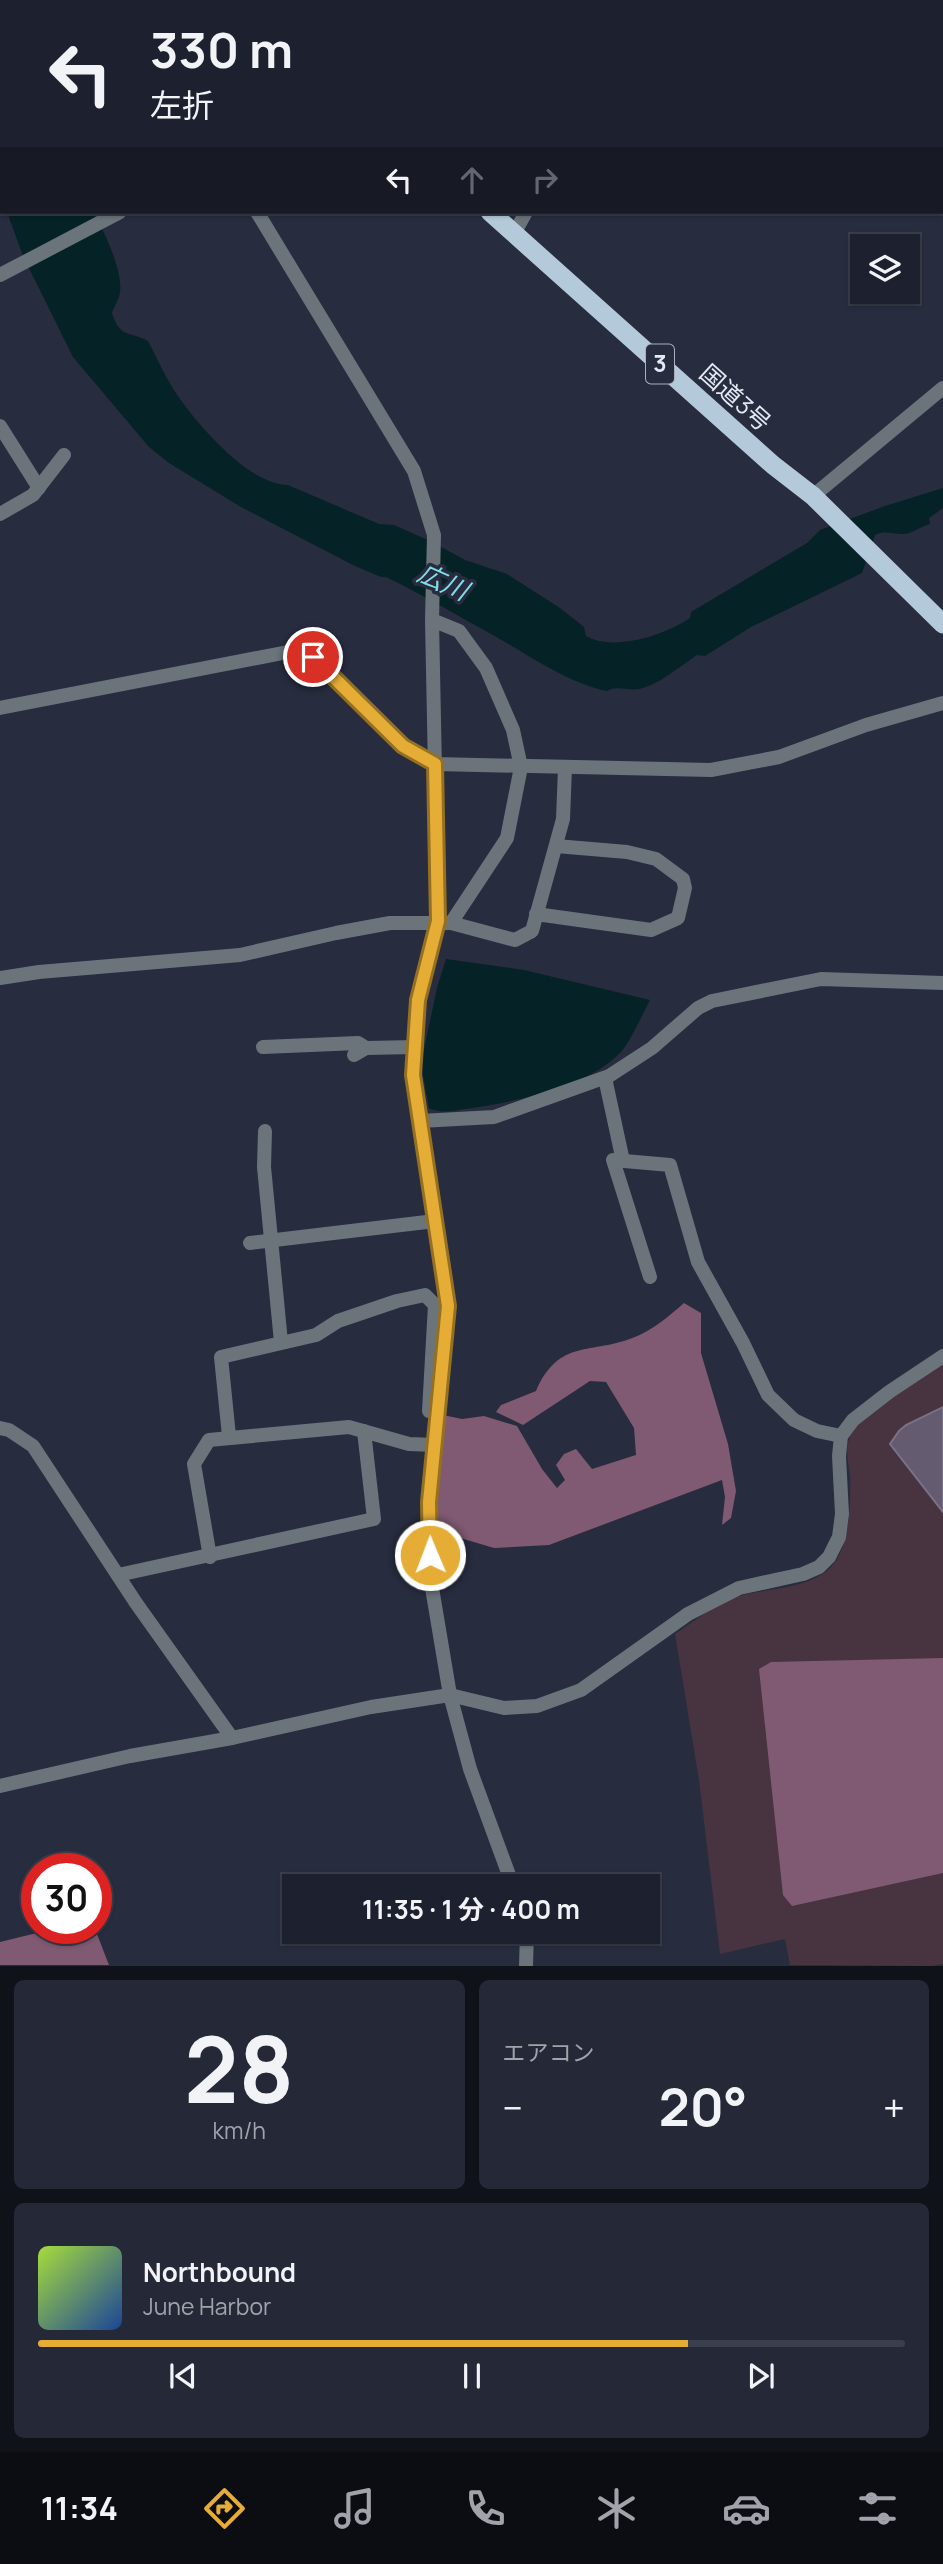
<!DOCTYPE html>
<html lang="ja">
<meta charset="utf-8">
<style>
:root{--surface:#1d212f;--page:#252937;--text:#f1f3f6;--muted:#a0a3aa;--line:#3b3e4b;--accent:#e5ad36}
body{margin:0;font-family:Manrope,"Noto Sans JP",sans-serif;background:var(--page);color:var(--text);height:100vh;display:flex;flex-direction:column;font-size:26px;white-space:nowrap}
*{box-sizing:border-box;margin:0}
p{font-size:23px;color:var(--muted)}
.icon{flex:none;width:38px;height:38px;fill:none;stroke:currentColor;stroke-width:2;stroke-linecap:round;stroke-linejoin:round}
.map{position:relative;height:1966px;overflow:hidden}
.details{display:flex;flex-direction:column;gap:14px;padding:14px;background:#10121a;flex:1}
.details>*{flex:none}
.banner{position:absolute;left:0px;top:0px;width:943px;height:214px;box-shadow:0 2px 5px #0004,0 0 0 2px var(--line);background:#1d212f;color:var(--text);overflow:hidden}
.controls{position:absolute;left:850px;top:234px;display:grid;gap:14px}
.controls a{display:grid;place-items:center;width:70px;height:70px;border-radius:0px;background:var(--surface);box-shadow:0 2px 5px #0004,0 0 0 2px var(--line);font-size:35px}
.speed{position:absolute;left:21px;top:1853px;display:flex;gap:14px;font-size:35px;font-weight:700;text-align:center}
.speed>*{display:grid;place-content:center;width:91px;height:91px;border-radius:50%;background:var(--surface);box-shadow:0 2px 5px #0004,0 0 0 2px var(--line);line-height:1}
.speed .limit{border:10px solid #d22;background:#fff;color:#111}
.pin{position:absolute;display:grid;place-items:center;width:60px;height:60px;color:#fff;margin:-30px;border:4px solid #fff;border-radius:50%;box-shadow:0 2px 7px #0007}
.me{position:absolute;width:77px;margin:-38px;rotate:359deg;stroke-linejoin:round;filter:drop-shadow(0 0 5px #0008)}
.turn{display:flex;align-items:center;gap:24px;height:147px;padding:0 35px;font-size:32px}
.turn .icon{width:91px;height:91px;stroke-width:2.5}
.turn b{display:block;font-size:49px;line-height:60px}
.lanes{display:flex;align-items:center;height:66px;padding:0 35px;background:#0003;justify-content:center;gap:35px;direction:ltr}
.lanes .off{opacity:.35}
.big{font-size:52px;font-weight:700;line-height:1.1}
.details .tile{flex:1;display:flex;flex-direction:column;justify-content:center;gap:10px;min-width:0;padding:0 24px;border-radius:10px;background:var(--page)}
.details .dial{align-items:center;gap:0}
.dial b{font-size:91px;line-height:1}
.song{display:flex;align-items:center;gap:21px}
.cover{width:84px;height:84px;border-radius:10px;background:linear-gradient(135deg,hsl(80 70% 55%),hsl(220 70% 35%))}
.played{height:7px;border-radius:4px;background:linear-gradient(90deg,var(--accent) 75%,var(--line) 75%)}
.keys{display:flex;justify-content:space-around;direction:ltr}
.heat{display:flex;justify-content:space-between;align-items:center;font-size:38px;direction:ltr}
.details .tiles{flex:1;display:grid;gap:14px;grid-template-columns:1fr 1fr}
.tile:last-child{grid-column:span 2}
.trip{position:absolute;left:282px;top:1874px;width:378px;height:70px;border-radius:0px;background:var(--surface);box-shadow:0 2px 5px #0004,0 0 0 2px var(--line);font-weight:700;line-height:70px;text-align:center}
.tab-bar{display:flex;height:112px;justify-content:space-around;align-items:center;background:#0c0d13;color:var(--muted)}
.tab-bar .icon{width:49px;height:49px}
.tab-bar .active{color:var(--accent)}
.tab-bar b{font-size:32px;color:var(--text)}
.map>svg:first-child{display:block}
.green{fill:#483340}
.forest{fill:#7f5a72}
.water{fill:#052226}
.building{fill:#655b70;stroke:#7b7187;stroke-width:2}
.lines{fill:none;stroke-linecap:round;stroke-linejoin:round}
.minor{stroke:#6b747b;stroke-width:14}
.tertiary{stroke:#6b747b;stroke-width:14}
.trunk{stroke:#b4cada;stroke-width:19}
.route-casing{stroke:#957023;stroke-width:18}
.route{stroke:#e5ad36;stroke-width:12}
.labels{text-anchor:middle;stroke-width:7;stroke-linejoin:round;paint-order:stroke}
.shield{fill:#272c3f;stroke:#acb0be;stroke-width:2}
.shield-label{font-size:23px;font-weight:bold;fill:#e5e9f5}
.street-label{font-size:24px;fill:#e5e9f5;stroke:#272c3f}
.water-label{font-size:26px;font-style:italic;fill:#81dce7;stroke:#272c3f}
</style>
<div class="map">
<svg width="943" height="1966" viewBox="0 0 943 1966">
<rect width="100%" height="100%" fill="#272c3f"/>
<!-- green -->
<path class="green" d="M943,1363V1964L932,1966L790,1965L785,1939L720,1954L699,1780L675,1634C692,1623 711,1607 729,1599C759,1588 806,1591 830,1568C850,1549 851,1502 850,1476C849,1465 845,1451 849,1439C857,1415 920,1377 943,1363Z"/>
<!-- forest -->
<g class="forest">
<path d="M684,1303L701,1313V1353L728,1444L736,1491L731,1518L722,1525L725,1497L722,1480L549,1545L494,1548L447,1534L437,1521L436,1500L443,1415L462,1419L484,1416L517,1426L542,1469L557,1488L565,1480L556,1465L564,1454L576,1449L592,1469L636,1455L634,1428L606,1382L590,1381L523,1425L496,1412L501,1405L536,1391C559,1338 591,1355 635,1337C653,1330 669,1316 684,1303Z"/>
<polygon points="943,1658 943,1873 792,1906 783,1895 759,1669 771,1662"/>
<polygon points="53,1929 95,1929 109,1965 0,1965 0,1942"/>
</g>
<!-- water -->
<g class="water">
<path d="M7,212H93C104,230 123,271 120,292C119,300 114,306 112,313C120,339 130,331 148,341C158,360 167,381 180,399C200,427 251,486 288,485L379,524L394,525L430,541L465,560L507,574L560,608L584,627L586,636C614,652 665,635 690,618L691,612L807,543L820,530L885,506L943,488V508L929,518L930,524C921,526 913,534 903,534C892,534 885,530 875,535L862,573L751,627L705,656L697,655C680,666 659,685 639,689C628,691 616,685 607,691C567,682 535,659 500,639C462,618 425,596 386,577H381L355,566L241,507L169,463L149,447L73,357L23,256Z"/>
<path d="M446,959L524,970L650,1000C643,1013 630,1042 621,1052C587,1088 513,1102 465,1109C451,1111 443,1114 429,1108L421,1064L437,988Z"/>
</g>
<!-- building -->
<polygon class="building" points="943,1407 943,1512 890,1444 899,1431 906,1425"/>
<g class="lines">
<!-- minor -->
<g class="minor">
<polyline points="138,0 138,2"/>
<polyline points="942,57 943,57"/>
<polyline points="257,212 414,471 434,535 432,620 438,921 418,1000 413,1075 448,1306 429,1502 431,1582 450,1695 470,1769 513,1886"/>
<polyline points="514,234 526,212"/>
<polyline points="0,275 120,212"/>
<polyline points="0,426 39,488"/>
<polyline points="813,496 943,388"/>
<polyline points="0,514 33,495 64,455"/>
<polyline points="432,620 459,631 486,668 513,730 521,767 507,838 451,923"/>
<polyline points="0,708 293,651 313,657 403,746 435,764 711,770 779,757 866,725 943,703"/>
<polyline points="536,914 651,930 678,918 685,888 683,879 656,859 627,852 556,846"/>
<polyline points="0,978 39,972 240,955 336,933 390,923 451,923 515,940 532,931 563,819 565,768"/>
<polyline points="263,1047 358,1043 366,1048"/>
<polyline points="354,1055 366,1048 415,1047"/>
<polyline points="605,1078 623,1161"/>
<polyline points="420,1121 494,1117 609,1076 652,1048 698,1008 712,1001 821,979 943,983"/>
<polyline points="265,1131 264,1167 281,1342"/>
<polyline points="250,1243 435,1221"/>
<polyline points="650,1277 613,1160 670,1165 698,1262 743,1343 768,1395 794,1420 817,1431 841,1436"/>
<polyline points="0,1428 9,1430 33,1446 136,1603 232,1738"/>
<polyline points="229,1436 221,1357 316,1335 338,1321 397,1301 425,1295 435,1305 429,1411"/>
<polyline points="210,1557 194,1464 209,1440 349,1427 409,1444 435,1445"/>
<polyline points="118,1575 374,1519 364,1431"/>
<polyline points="0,1786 130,1756 232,1738 371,1707 450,1695 504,1708 537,1706 581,1690 688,1614 739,1588 803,1574 819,1567 829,1557 839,1537 842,1514 839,1456 841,1436 853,1420 889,1392 943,1356"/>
<polyline points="526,1966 527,1932"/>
</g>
<!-- tertiary -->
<polyline class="tertiary" points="618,2 618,0"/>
<!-- trunk -->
<g class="trunk">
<polyline points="253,0 255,2"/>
<polyline points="490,212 773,465 813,496 943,624"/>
</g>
</g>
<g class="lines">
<!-- route casing -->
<g class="route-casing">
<polyline id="route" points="313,657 403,746 435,764 438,921 418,1000 413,1075 448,1306 429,1502 430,1555"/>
</g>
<!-- route -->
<use href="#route" class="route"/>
</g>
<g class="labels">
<!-- shield labels -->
<rect class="shield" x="646" y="344.5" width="28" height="39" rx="5"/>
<g class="shield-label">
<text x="660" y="372">3</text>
</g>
<!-- street labels -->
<g class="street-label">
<text transform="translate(735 398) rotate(42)" y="8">国道3号</text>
</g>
<!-- water labels -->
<g class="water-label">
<text transform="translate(443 582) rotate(24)" y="9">広川</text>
</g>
</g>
</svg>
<div class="controls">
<a><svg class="icon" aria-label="layers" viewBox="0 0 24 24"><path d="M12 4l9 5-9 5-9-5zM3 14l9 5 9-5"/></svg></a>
</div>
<div class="speed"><div class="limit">30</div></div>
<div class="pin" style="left:313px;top:657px;background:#d93025"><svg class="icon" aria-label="arrive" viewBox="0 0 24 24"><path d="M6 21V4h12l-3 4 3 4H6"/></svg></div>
<svg class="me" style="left:430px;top:1555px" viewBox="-20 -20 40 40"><circle r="17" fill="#e5ad36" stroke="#fff" stroke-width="3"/><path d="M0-11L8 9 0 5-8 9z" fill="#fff"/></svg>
<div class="trip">11:35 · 1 分 · 400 m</div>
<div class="banner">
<div class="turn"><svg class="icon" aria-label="left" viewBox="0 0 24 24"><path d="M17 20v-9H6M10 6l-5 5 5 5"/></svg><div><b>330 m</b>左折</div></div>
<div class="lanes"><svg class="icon" aria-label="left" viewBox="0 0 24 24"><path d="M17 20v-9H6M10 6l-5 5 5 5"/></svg><svg class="icon off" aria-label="ahead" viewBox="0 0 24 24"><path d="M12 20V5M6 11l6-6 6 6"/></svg><svg class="icon off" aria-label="right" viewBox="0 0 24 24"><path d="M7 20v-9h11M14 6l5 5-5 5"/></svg></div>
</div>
</div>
<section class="details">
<div class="tiles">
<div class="tile dial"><b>28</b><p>km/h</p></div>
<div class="tile"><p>エアコン</p>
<div class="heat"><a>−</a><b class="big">20°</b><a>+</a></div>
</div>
<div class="tile">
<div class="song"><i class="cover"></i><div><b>Northbound</b><p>June Harbor</p></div></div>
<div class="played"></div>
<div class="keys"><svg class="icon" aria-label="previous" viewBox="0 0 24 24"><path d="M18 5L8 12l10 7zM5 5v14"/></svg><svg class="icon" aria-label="pause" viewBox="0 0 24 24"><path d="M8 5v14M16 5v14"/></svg><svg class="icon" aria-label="next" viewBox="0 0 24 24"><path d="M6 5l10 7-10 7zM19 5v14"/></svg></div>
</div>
</div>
</section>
<nav class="tab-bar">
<b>11:34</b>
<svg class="icon active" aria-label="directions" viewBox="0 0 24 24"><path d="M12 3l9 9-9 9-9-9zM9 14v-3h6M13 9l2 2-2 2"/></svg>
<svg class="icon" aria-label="music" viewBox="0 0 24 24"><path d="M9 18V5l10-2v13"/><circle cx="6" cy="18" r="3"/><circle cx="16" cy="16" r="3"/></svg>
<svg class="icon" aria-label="phone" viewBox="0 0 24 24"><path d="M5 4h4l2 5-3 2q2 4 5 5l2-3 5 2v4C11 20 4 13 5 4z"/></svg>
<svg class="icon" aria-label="climate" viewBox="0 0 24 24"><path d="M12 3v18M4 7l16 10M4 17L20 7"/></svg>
<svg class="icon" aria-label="car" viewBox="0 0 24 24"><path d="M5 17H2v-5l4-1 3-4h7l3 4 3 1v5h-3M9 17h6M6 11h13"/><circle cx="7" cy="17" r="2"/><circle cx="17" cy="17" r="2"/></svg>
<svg class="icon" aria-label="filters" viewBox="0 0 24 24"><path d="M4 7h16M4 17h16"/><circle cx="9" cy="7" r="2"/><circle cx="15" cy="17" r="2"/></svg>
</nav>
